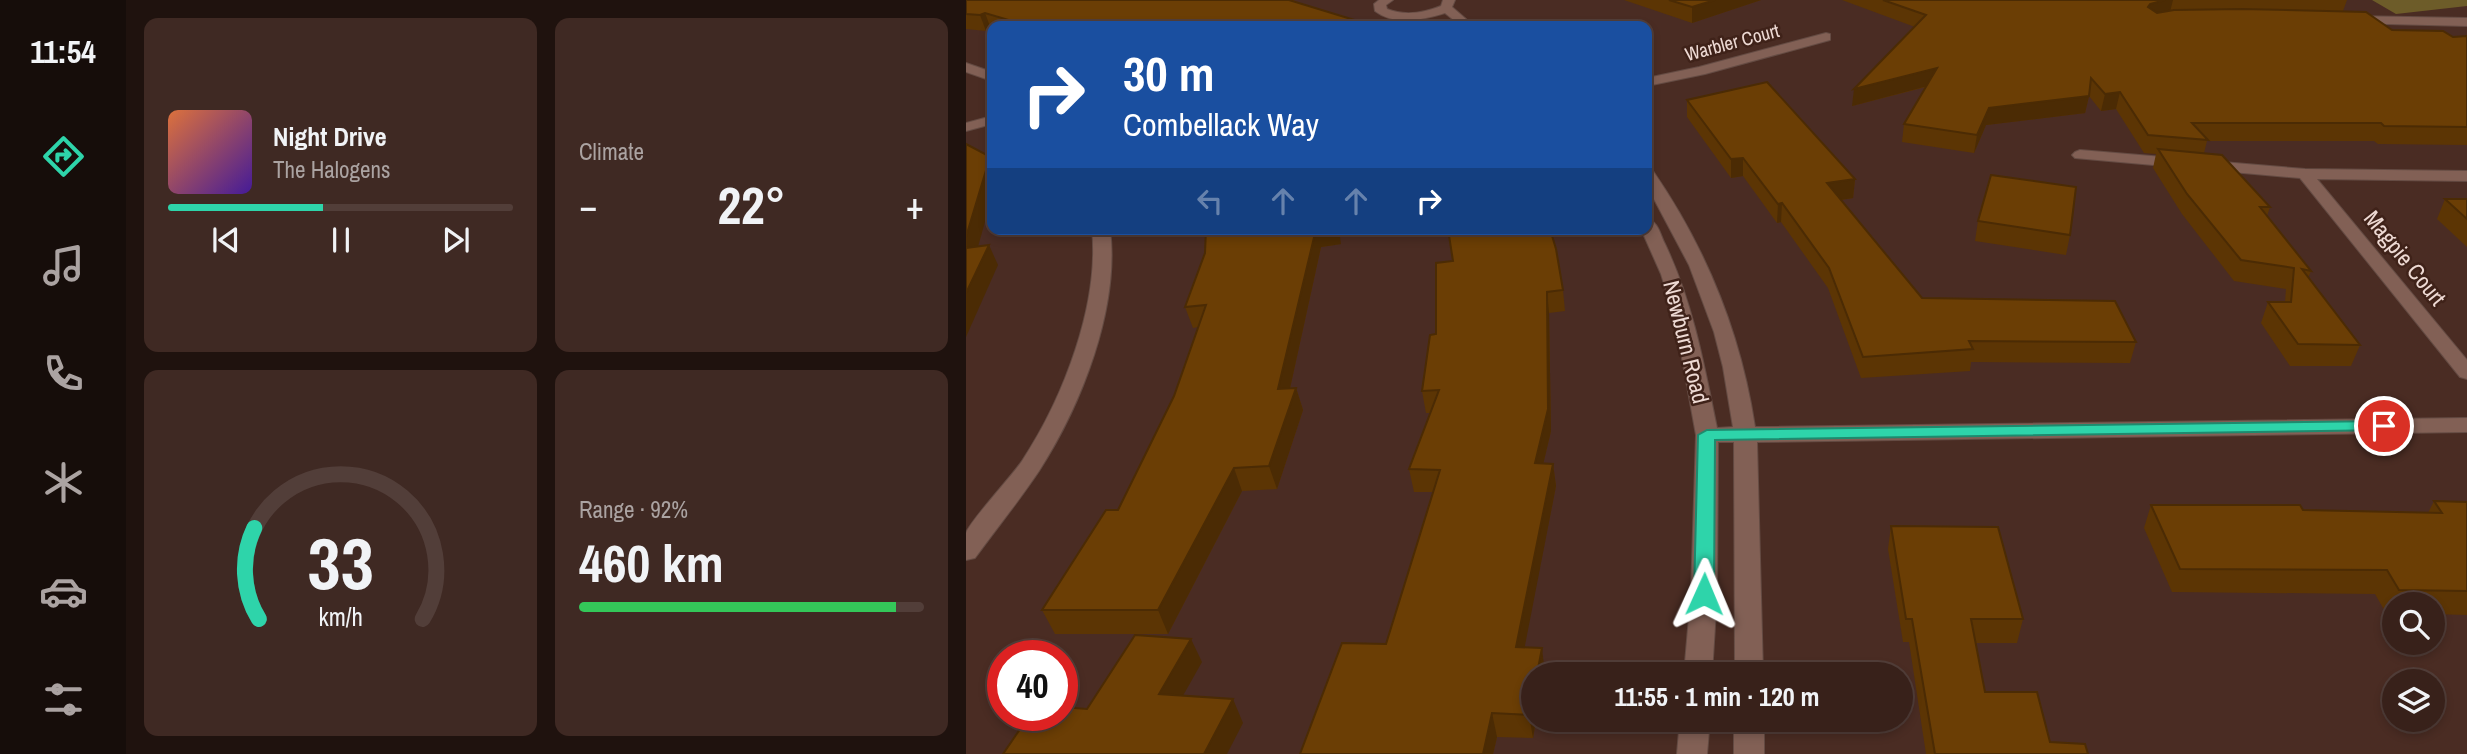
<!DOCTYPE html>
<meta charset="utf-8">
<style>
:root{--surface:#38211a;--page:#3f2923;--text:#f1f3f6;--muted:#aba3a2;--line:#523e39;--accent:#2ed4aa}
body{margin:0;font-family:"Archivo Narrow",sans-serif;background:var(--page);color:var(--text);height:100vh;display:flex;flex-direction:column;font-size:26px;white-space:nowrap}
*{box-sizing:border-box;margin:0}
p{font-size:23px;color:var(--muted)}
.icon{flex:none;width:38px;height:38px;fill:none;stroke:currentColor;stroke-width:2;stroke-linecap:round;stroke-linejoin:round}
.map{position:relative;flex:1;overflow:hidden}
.details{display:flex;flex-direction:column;gap:18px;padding:18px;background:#1f120e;width:840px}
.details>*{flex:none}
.banner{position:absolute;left:21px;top:21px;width:665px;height:214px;border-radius:14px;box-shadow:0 4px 10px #0003,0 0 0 2px var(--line);background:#1a4fa0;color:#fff;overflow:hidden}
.controls{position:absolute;left:1416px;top:592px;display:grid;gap:14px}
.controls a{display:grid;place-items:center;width:63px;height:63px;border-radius:50%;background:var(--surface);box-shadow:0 4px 10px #0003,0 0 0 2px var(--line);font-size:35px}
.speed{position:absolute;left:21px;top:640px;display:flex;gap:14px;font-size:35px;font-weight:700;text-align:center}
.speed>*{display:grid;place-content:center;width:91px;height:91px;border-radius:50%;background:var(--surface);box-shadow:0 4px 10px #0003,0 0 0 2px var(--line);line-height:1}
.speed .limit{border:10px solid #d22;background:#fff;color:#111}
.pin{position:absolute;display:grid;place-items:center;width:60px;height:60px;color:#fff;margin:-30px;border:4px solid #fff;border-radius:50%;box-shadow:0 2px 7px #0007}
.me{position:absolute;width:77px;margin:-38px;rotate:1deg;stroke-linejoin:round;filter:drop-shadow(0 0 5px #0008)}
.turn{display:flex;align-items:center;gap:24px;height:147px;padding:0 21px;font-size:32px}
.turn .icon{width:91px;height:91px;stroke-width:2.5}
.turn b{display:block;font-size:49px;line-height:60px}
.lanes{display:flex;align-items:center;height:66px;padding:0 21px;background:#0003;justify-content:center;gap:35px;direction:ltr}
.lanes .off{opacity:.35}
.big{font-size:52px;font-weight:700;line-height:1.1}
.details .tile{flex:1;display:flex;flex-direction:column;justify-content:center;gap:10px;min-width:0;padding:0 24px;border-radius:14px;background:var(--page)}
.details .dial{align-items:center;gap:0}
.dial svg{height:182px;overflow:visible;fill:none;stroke:var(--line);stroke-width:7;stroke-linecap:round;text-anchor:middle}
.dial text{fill:var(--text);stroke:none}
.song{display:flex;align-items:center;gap:21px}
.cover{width:84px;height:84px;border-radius:10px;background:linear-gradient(135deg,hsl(20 70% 55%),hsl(260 70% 35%))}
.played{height:7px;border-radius:4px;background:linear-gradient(90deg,var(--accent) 45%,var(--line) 45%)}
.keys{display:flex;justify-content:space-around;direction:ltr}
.heat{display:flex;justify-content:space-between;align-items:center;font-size:38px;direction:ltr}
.charge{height:10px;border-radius:5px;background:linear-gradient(90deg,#34c759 92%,var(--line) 0)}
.details .tiles{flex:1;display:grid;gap:18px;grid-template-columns:repeat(2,1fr)}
.trip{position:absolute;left:555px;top:662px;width:392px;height:70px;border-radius:35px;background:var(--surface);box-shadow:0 4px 10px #0003,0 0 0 2px var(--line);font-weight:700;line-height:70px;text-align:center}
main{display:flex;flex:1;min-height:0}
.menu{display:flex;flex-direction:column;width:126px;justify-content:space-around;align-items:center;background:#160d0a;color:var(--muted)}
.menu .icon{width:49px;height:49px}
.menu .current{color:var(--accent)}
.menu b{font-size:32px;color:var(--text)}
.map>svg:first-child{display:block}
.green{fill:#6d5c29}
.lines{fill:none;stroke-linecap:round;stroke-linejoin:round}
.minor-casing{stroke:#644b43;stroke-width:2}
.minor{fill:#826055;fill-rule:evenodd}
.wall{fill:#5c3504}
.shaded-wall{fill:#4b2b04}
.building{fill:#6b3e05;stroke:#4b2b04;stroke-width:2}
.route{fill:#2ed4aa;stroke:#1e8a6e;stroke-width:2}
.labels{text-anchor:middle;stroke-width:5;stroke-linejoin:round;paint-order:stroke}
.far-street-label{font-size:19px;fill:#eedad4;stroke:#3f2219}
.street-label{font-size:23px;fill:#eedad4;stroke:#3f2219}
</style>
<main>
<nav class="menu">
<b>11:54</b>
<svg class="icon current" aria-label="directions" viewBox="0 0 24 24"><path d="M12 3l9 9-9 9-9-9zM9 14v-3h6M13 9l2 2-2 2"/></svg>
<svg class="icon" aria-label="music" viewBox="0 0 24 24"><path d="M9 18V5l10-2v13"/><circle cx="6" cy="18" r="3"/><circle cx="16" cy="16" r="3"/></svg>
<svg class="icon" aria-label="phone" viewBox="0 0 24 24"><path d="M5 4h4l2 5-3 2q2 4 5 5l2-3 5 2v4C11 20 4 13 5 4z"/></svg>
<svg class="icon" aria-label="climate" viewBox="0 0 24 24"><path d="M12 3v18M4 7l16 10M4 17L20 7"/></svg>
<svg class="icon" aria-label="car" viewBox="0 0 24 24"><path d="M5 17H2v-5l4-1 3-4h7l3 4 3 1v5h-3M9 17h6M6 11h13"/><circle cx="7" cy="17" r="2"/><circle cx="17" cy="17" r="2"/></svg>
<svg class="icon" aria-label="filters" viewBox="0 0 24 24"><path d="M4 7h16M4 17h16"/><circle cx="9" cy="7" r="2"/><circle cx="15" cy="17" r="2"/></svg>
</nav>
<section class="details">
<div class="tiles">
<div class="tile">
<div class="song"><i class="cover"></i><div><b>Night Drive</b><p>The Halogens</p></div></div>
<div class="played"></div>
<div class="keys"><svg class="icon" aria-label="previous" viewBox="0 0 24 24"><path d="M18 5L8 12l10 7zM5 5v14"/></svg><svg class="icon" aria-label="pause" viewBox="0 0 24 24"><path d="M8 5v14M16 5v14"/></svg><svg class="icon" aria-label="next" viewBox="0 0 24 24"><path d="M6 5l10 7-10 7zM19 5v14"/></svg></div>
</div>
<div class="tile"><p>Climate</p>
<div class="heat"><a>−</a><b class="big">22°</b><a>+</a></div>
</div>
<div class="tile dial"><svg viewBox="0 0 100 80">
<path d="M14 69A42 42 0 1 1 86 69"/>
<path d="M14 69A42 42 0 0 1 12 29" stroke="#2ed4aa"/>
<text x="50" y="56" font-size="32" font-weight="700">33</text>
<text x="50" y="72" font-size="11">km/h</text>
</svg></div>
<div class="tile"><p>Range · 92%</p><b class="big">460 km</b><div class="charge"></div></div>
</div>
</section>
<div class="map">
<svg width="1501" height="754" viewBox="0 0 1501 754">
<rect width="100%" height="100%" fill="#4a2c23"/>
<!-- green -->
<polygon class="green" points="1406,0 1501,0 1501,6 1430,14"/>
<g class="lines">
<!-- minor casing -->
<g class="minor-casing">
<g id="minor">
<path d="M413,0H427L420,5L421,9C438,16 458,13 475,6L477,0H489L486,7L508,26H495L479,13C457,20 428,26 409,11L408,4Z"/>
<polygon points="1385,16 1501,18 1501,26 1381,23 1379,20"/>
<polygon points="860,33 864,34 864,40 739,74 681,86 681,78 733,67"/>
<polygon points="0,63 26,72 26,81 0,72"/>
<polygon points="26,116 26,124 0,131 0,123"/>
<polygon points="1114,150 1339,169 1501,171 1501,181 1351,179 1501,360 1501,379 1494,377 1334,178 1109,158 1106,155 1109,152"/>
<path d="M681,169L687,171C740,248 775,334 789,427L1501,418V432L791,442L797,674H769L768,442H752L751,594L746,674H718L725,594L730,435L709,320L695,274L675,229H681V219C692,221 694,234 699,244C727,303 738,364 751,428L767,427L757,367L748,332L723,265L681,186Z"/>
<path d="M126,229H144C154,308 115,406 73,471C53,501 30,529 9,558L0,560C0,553 0,541 0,533C4,521 45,477 56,461C97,399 134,304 126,229Z"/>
<polygon points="714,719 744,719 741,754 711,754"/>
<rect x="768" y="719" width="30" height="35"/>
</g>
</g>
<!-- minor -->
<use href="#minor" class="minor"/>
</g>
<!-- wall -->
<g class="wall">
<polygon points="0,0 328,0 328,2 408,26 26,26 26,29 20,31 0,29"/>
<polygon points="658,0 795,0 726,23"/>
<polygon points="876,0 1381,0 1377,11 1426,30 1487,37 1501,36 1501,145 1412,144 1408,141 1241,141 1238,153 1304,207 1301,216 1345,271 1342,278 1394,345 1385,366 1324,366 1295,323 1302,302 1319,302 1320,289 1268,281 1216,214 1187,168 1190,154 1178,153 1150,109 1135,111 1123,96 1119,113 1020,125 1008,153 936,142 938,124 960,87 886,106 949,27"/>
<polygon points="721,100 889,179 887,198 875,200 956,298 1170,342 1164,363 1005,362 1004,371 895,378 862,288 815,222 811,223 777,176 765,178 721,117"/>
<polygon points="1479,199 1501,199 1501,247 1471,219"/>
<polygon points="1012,221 1104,235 1100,255 1009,241"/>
<polygon points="375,244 355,247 324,388 330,388 337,410 311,489 276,491 202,634 89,634 76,610 152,510 208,396 232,327 227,328 219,307 239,253"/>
<polygon points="487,261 597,290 599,311 583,313 585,431 577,464 587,464 590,486 558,647 579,671 567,738 531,737 527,754 334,754 420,644 467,492 448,492 443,469 464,413 460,413 456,391"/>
<polygon points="1468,501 1501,502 1501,615 1466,614 1466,604 1428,604 1428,613 1420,613 1409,594 1206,592 1178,528 1185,505 1462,513"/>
<polygon points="925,526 1057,619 1051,643 1010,643 1019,692 1084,742 1122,754 960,754 943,642 937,642 922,549"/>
</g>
<!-- shaded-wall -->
<g class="shaded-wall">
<polygon points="749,0 795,0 726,23 726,7"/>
<polygon points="1199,0 1207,0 1204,12 1180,19 1182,7 1184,4"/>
<polygon points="19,13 25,29 20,31 14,15"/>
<polygon points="971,68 969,84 886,106 888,89"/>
<polygon points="1154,92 1150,109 1135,111 1139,94"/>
<polygon points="1123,96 1119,113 1020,125 1008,153 1011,135 1023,108"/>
<polygon points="21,155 26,166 26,197 6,268 0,256 0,237"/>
<polygon points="777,158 777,176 765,178 765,159"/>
<polygon points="889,179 887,198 860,202 861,183"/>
<polygon points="816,203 815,222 811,223 812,204"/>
<polygon points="350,229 373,229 375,244 355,247 319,411 312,389"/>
<polygon points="23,245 32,265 0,337 0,293"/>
<polygon points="581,292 583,313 585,431 572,486 569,463"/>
<polygon points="330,388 337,410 311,489 303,466"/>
<polygon points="587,464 590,486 554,671 550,647"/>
<polygon points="268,468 276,491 202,634 192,610"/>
<polygon points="225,639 236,662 205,717 193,694"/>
<polygon points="576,648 579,674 571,674"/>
<polygon points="567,694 567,719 570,719 567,738 563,715"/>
<polygon points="267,699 277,723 261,754 238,754"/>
<polygon points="526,713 531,737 527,754 517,754"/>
</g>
<!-- building -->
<g class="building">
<polygon points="0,0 323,0 408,26 63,26 19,13 14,15 0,14"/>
<polygon points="703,0 749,0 726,7"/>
<polygon points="917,0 1199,0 1184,4 1182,7 1191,13 1208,10 1276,9 1400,12 1426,30 1477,31 1487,37 1501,36 1501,127 1418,126 1415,123 1226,123 1242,140 1182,135 1154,92 1139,94 1125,78 1123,96 1023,108 1011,135 938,124 971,68 888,89 960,15"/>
<polygon points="801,82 889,179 861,183 956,298 1149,301 1170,342 1003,341 1007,349 897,357 863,268 816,203 812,204 777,158 765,159 721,100"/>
<polygon points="0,144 21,155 21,167 0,237"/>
<polygon points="1192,149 1256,155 1304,207 1294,207 1345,271 1336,269 1394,345 1332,344 1302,302 1325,302 1328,268 1275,260 1221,194"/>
<polygon points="1025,175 1110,187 1104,235 1012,221"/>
<polygon points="1479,199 1501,199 1501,219"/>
<polygon points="240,229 350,229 312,389 330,388 303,466 268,468 192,610 76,610 140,510 152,510 208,396 240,305 219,307 239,253"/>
<polygon points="482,229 584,229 590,249 597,290 581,292 582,409 569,463 587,464 550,647 576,648 571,674 567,674 567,694 563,715 526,713 517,754 334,754 376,643 420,644 474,470 443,469 473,390 456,391 464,335 470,334 470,263 487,261"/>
<polygon points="23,245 0,293 0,248"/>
<polygon points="1468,501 1501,502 1501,591 1433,590 1421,570 1214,569 1185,505 1334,505 1337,510 1476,513"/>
<polygon points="925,526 1032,527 1057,619 1005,619 1019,692 1071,692 1084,742 1119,744 1122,754 969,754 946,619 940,619"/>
<polygon points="169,635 225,639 193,694 267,699 238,754 37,754 63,716 96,716 96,707 121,709"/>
</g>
<!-- route -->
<polygon class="route" points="1418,421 1423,422 1426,426 1423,430 749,440 748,594 745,600 738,602 731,600 728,594 732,435 741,430"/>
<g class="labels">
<!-- far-street labels -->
<g class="far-street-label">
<text transform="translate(766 42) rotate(-15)" y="7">Warbler Court</text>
</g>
<!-- street labels -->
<g class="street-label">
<text transform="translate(1439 258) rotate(51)" y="8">Magpie Court</text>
<text transform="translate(720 342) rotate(76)" y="8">Newburn Road</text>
</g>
</g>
</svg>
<div class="controls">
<a><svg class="icon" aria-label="search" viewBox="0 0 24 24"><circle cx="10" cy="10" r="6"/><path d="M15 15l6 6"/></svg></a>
<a><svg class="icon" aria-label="layers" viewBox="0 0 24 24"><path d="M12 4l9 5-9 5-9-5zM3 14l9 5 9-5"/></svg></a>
</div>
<div class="speed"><div class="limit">40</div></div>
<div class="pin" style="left:1418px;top:426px;background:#d93025"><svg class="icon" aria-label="arrive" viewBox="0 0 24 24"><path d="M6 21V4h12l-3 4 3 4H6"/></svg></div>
<svg class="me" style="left:738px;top:594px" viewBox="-20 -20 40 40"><path d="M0-17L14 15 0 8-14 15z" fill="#2ed4aa" stroke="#fff" stroke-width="4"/></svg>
<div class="trip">11:55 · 1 min · 120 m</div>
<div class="banner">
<div class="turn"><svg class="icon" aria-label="right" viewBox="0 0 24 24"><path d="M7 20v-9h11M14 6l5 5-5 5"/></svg><div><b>30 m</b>Combellack Way</div></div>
<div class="lanes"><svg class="icon off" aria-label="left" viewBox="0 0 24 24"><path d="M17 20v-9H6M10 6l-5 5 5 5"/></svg><svg class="icon off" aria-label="ahead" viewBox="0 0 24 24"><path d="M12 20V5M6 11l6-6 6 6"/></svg><svg class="icon off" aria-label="ahead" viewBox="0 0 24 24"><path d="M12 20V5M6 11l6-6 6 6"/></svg><svg class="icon" aria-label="right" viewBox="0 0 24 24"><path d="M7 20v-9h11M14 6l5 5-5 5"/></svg></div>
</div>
</div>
</main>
